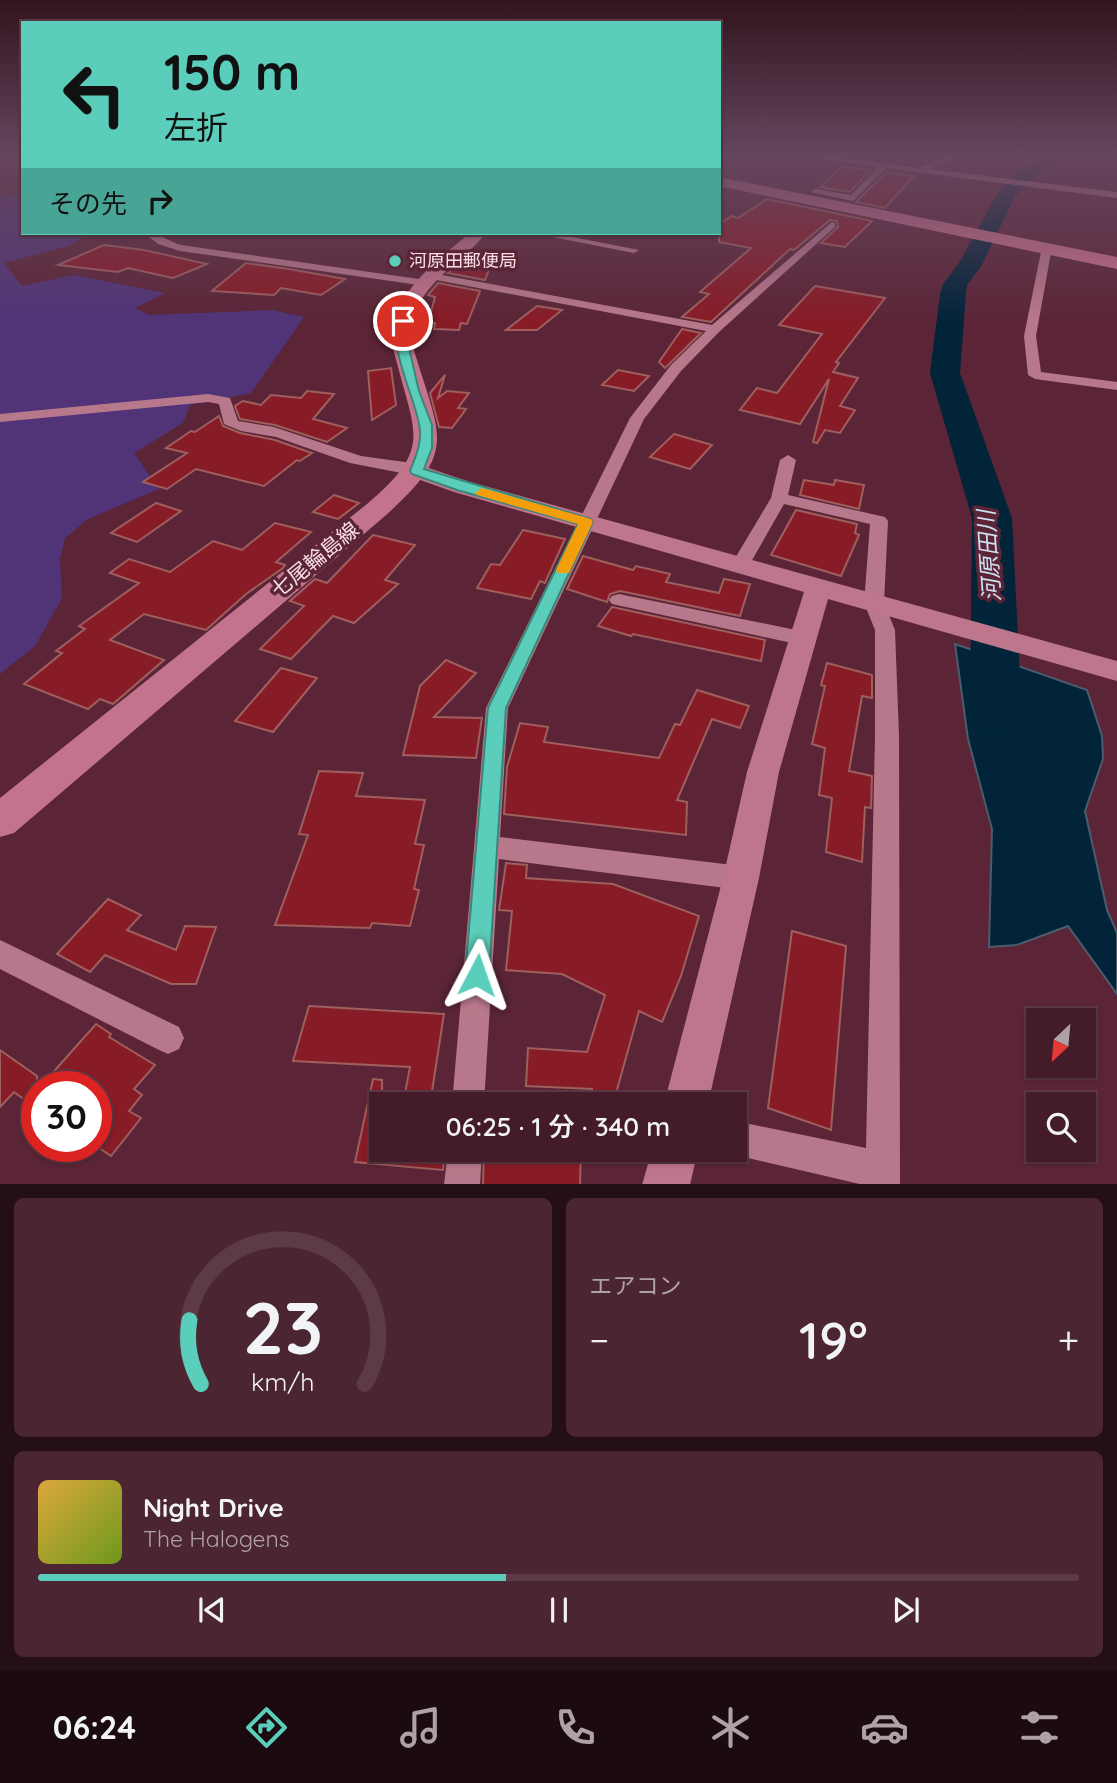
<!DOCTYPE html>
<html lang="ja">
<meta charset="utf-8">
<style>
:root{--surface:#441c29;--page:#4b2531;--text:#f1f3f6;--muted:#afa1a8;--line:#5c3a46;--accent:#5bcebb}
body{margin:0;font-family:Quicksand,"Noto Sans JP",sans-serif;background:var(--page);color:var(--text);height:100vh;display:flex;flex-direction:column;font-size:26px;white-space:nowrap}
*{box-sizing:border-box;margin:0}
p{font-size:23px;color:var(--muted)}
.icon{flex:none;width:38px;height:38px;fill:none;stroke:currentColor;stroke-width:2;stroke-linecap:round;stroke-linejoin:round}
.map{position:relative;height:1184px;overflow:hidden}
.panel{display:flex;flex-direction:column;gap:14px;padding:14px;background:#250f17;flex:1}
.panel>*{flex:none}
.hud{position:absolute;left:21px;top:21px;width:700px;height:214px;border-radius:0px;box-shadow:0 2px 5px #0004,0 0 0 2px var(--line);background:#5bcebb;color:#111;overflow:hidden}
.needle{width:46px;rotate:206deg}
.buttons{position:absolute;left:1026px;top:1008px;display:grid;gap:14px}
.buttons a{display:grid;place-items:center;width:70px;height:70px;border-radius:0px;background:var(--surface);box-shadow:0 2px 5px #0004,0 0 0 2px var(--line);font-size:35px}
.speed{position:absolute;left:21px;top:1071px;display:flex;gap:14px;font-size:35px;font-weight:700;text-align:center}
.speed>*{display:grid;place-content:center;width:91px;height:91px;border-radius:50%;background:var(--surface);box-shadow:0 2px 5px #0004,0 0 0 2px var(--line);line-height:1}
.speed .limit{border:10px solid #d22;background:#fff;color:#111}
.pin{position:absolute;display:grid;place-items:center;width:60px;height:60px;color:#fff;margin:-30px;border:4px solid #fff;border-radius:50%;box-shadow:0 2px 7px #0007}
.me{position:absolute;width:77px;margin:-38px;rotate:4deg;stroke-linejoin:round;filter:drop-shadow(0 0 5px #0008)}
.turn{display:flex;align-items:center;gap:24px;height:147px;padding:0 28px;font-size:32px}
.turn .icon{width:91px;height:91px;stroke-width:2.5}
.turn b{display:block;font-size:49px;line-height:60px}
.then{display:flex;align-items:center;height:66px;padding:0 28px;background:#0003;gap:14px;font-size:26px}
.big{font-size:52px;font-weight:600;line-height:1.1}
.panel .card{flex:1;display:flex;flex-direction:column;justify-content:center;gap:10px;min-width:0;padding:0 24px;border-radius:10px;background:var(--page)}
.panel .dial{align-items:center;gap:0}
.dial svg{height:182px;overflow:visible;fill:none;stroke:var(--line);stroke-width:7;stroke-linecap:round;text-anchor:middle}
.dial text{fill:var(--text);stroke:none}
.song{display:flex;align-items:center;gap:21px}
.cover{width:84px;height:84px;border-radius:10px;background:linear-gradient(135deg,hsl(40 70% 55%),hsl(80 70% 35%))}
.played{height:7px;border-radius:4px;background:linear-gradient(90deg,var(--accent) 45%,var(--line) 45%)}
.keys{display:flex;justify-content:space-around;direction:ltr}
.heat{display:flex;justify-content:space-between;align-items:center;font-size:38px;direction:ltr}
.panel .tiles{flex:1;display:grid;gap:14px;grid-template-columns:1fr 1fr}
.card:last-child{grid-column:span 2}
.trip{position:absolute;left:369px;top:1092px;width:378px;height:70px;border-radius:0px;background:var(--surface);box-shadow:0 2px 5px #0004,0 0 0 2px var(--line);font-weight:600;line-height:70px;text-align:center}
.tab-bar{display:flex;height:112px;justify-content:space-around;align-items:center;background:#1b0b10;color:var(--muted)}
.tab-bar .icon{width:49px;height:49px}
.tab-bar .selected{color:var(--accent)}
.tab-bar b{font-size:32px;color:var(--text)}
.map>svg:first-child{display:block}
.green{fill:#513478}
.water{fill:#012439;stroke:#4c5c6d;stroke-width:2}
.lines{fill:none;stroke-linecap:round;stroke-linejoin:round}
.river{fill:#012439;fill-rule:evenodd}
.building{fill:#871c27;stroke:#9e5f5e;stroke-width:2}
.street{fill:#b8788b;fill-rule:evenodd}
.secondary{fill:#bd768c;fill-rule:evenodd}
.primary{fill:#c3748c;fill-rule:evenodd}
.highway{fill:#ca718d;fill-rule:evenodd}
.route{fill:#5bcebb;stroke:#3b867a;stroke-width:2}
.slow{fill:#f59e0b}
.poi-dot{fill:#5bcebb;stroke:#5b2537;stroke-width:2.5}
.labels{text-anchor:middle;stroke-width:7;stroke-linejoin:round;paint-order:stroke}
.far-poi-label{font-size:18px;fill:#fbdee5;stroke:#5b2537;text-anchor:start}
.street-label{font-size:21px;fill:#fbdee5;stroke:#5b2537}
.water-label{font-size:23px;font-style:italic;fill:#cbe2f3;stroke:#5b2537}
</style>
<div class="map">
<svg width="1117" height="1185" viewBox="0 0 1117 1185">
<rect width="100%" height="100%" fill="#5b2537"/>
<!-- green -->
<polygon class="green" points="0,194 23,196 23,233 91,233 68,246 4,263 22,286 74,275 165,293 135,308 149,315 272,310 304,317 251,393 190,405 183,423 134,453 159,489 88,519 65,538 60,559 62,598 35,646 0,674"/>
<!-- water -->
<polygon class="water" points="955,644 1087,690 1102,736 1103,759 1085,811 1107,910 1117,933 1117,994 1068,926 1017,945 989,947 992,829 968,739"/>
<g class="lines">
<!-- river -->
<polygon class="river" points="1048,156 1070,156 1032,178 1014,198 982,265 967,285 966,294 960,373 1012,518 1022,717 1014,730 996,736 978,730 970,717 972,518 930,373 940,294 943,284 959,263 999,191 1012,180 1019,170"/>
</g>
<!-- building -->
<g class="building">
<polygon points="842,167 871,170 850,192 820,187"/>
<polygon points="886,172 914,176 885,208 856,202"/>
<polygon points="767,199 872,221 845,247 821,243 838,227 837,221 830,220 794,250 790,249 711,322 682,317 709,294 700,292 751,248 719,242 719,224 732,216 738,218"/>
<polygon points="104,245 144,250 207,264 173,278 128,268 118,272 58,265"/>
<polygon points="474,253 494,256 485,280 448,273"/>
<polygon points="246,263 289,269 345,279 321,295 281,288 274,295 212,291"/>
<polygon points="438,283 480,291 467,324 461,323 459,330 434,329 435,323 428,323 435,297 428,295"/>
<polygon points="815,286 885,298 836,362 839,363 833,372 858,378 840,406 855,410 840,433 825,430 817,443 813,442 829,379 800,424 740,410 757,388 777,393 822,334 779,325"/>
<polygon points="537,306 562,310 537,330 506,330"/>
<polygon points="682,329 701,333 665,368 659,362"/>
<polygon points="391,368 396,405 372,420 368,371"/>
<polygon points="618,370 649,376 634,391 602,385"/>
<polygon points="445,375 438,398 447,391 469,393 458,408 466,409 452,428 439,427 430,393"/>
<polygon points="307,391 334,394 313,419 347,428 327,442 275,425 240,419 235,406 243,401 261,405 271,395 301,398"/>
<polygon points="219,416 223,426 240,433 275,440 312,453 300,461 297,460 264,486 196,469 167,489 143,482 187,453 166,448 191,431 195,432"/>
<polygon points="674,434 712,445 690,469 650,457"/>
<polygon points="804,480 834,485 835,480 864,485 859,509 800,495"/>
<polygon points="334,495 359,503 338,519 313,512"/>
<polygon points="156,503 181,511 137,542 111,533"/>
<polygon points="796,510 857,524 855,533 859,535 841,576 771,555"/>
<polygon points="275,523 311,532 276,562 285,565 283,568 246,594 206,630 144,614 110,640 164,660 113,704 100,699 88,709 24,684 62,653 56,651 85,629 79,626 139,583 110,573 129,559 170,572 213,541 242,550"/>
<polygon points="523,530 565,539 545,583 540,581 531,599 477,588 491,564 500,565"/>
<polygon points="373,535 415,545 385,580 398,584 354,623 333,616 291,659 260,649 304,606 290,601 315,579 327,583"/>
<polygon points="583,556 633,570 636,566 670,574 666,582 719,593 724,579 750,584 740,616 620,591 610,594 607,602 567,589"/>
<polygon points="612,607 765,640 761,661 633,634 631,636 598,626"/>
<polygon points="446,660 476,673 434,717 482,718 476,758 403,755 420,686"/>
<polygon points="827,663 872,675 872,698 862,696 849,771 872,776 871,808 865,807 862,862 826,852 832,798 819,795 825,748 812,744 825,686 821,685"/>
<polygon points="281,668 317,678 273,732 235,721"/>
<polygon points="697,690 749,706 740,728 712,719 677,800 687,802 686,835 504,814 507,767 520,723 548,727 544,742 659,758 675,724 680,725"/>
<polygon points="319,771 363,773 356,796 425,800 415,844 424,845 414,889 419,890 410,926 372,923 370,928 275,925 308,835 299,834"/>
<polygon points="506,863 527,865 526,878 613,884 699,916 681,976 662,1022 639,1011 613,1104 591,1104 592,1089 526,1086 528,1048 587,1052 605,995 562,974 506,970 512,911 499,910"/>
<polygon points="108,899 141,915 127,930 176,950 185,926 216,927 196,984 171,984 105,955 90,972 57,954"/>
<polygon points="792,931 846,946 831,1130 768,1108"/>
<polygon points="309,1006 444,1014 430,1104 403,1104 410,1067 293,1061"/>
<polygon points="96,1024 111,1034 109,1037 155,1065 134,1089 142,1095 129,1111 141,1118 111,1156 96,1146 96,1087 40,1087"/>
<polygon points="0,1050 37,1076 37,1109 14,1092 0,1107"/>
<polygon points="373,1079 382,1080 382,1150 445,1150 443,1170 355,1162"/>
<polygon points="484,1150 581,1150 580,1185 483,1185"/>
</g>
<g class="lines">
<!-- street -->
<g class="street">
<polygon points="804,156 829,156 919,168 948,156 960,156 929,169 1117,192 1117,198 886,168 853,201 811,192 815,189 851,195 878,167"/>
<polygon points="832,222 835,223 835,227 719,332 681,371 644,419 508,708 500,837 741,866 751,870 754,878 751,886 741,890 499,859 484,1104 452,1104 486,708 630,418 671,365 706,331 431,279 426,276 431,273 712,325"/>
<path d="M144,233C157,232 168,241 181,245L426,280L431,283L426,286L180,251L158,244Z"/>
<polygon points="532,233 552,233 639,250 634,253"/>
<polygon points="1047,244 1052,247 1036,336 1041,372 1117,382 1117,390 1035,379 1028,375 1024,336 1042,247"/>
<polygon points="208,394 230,398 238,421 274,427 361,456 405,462 423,468 425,471 417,476 350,463 276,437 241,431 224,424 219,404 208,402 0,422 0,414"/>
<polygon points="788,455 796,460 788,495 885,517 888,521 884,603 895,630 899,736 900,1185 864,1185 735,1155 723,1150 735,1150 735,1121 866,1148 875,736 875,630 864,603 870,524 784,504 747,569 733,569 731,565 771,498 780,460"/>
<polygon points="619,594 801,631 808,633 811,638 808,643 801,645 612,604 609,600 612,596"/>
<polygon points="0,940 179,1027 184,1038 179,1049 168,1054 157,1049 0,969"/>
<polygon points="448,1150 482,1150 480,1185 444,1185"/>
</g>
<!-- secondary -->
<g class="secondary">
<polygon points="417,464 470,482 1117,661 1117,681 828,599 779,772 759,878 708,1104 664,1104 723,878 747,772 804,592 454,492 409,476 406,471 409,466"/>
<polygon points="652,1150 698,1150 690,1185 642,1185"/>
</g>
<!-- primary -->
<path class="primary" d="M470,233H486C464,261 429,277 415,313C408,330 411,343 417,360C442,441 455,453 385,516L14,833L0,837V798L367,504C431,449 416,437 397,363C394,351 389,339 392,326C402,286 440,258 470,233Z"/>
<!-- highway -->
<polygon class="highway" points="719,177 1117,257 1117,269 719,186"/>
</g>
<!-- sky -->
<linearGradient id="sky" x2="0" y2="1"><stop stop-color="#32141e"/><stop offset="0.48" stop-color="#66465e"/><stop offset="1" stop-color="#66465e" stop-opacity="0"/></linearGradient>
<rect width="1117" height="322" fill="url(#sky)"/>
<!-- route -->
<path class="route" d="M400,319L408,321L405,331L419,391L432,425V448L424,469L591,519L593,522L506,708L489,975L486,983L477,987L469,983L465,975L488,708L578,524L457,490L412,474L410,471C416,456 423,440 419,424C414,395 387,346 400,319Z"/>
<!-- slow -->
<polygon class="slow" points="482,488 591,519 593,522 569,573 558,573 556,570 578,524 477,495 475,493"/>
<!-- markers -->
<circle class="poi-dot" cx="395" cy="261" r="7"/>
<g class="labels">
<!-- far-poi labels -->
<g class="far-poi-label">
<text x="409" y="267">河原田郵便局</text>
</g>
<!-- street labels -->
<g class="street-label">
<text transform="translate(315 560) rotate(-39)" y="7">七尾輪島線</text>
</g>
<!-- water labels -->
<g class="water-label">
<text transform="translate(989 556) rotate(-94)" y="8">河原田川</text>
</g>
</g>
</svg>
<div class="buttons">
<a><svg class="needle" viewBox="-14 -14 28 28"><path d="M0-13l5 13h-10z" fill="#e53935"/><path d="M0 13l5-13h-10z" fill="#afa1a8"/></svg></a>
<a><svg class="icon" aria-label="search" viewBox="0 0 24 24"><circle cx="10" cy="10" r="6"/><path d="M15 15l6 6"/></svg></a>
</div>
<div class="speed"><div class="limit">30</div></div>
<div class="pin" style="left:403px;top:321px;background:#d93025"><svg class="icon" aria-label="arrive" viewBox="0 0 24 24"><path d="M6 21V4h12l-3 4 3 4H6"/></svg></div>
<svg class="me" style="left:477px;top:975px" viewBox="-20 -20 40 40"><path d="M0-17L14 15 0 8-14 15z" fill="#5bcebb" stroke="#fff" stroke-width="4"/></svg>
<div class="trip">06:25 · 1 分 · 340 m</div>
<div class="hud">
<div class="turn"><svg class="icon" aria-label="left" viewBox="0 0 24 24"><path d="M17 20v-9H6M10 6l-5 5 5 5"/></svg><div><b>150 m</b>左折</div></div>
<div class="then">その先<svg class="icon" aria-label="right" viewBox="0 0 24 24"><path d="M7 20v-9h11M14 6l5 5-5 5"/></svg></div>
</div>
</div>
<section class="panel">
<div class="tiles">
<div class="card dial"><svg viewBox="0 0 100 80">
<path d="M14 69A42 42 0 1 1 86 69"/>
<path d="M14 69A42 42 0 0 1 9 41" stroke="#5bcebb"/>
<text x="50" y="56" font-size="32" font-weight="700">23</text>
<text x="50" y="72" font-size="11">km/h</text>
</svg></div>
<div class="card"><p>エアコン</p>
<div class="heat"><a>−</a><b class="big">19°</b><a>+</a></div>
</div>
<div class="card">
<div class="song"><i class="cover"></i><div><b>Night Drive</b><p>The Halogens</p></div></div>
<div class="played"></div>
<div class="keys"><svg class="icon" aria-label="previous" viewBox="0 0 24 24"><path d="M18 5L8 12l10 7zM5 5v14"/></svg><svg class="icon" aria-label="pause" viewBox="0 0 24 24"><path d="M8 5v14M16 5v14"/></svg><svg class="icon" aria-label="next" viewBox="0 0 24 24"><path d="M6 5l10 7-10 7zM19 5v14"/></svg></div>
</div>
</div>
</section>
<nav class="tab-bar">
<b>06:24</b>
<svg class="icon selected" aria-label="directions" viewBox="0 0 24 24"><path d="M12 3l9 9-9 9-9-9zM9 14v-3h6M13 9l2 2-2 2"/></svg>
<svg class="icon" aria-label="music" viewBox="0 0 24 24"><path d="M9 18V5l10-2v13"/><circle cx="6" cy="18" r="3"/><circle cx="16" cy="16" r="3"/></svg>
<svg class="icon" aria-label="phone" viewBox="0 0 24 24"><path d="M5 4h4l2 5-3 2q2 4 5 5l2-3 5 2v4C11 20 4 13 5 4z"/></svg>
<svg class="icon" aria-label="climate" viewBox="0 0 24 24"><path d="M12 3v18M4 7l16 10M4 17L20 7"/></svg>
<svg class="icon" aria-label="car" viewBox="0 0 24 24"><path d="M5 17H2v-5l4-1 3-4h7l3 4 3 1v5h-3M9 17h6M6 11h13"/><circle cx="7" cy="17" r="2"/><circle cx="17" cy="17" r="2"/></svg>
<svg class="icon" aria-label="filters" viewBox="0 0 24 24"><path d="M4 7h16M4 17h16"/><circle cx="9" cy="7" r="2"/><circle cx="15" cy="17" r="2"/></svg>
</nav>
